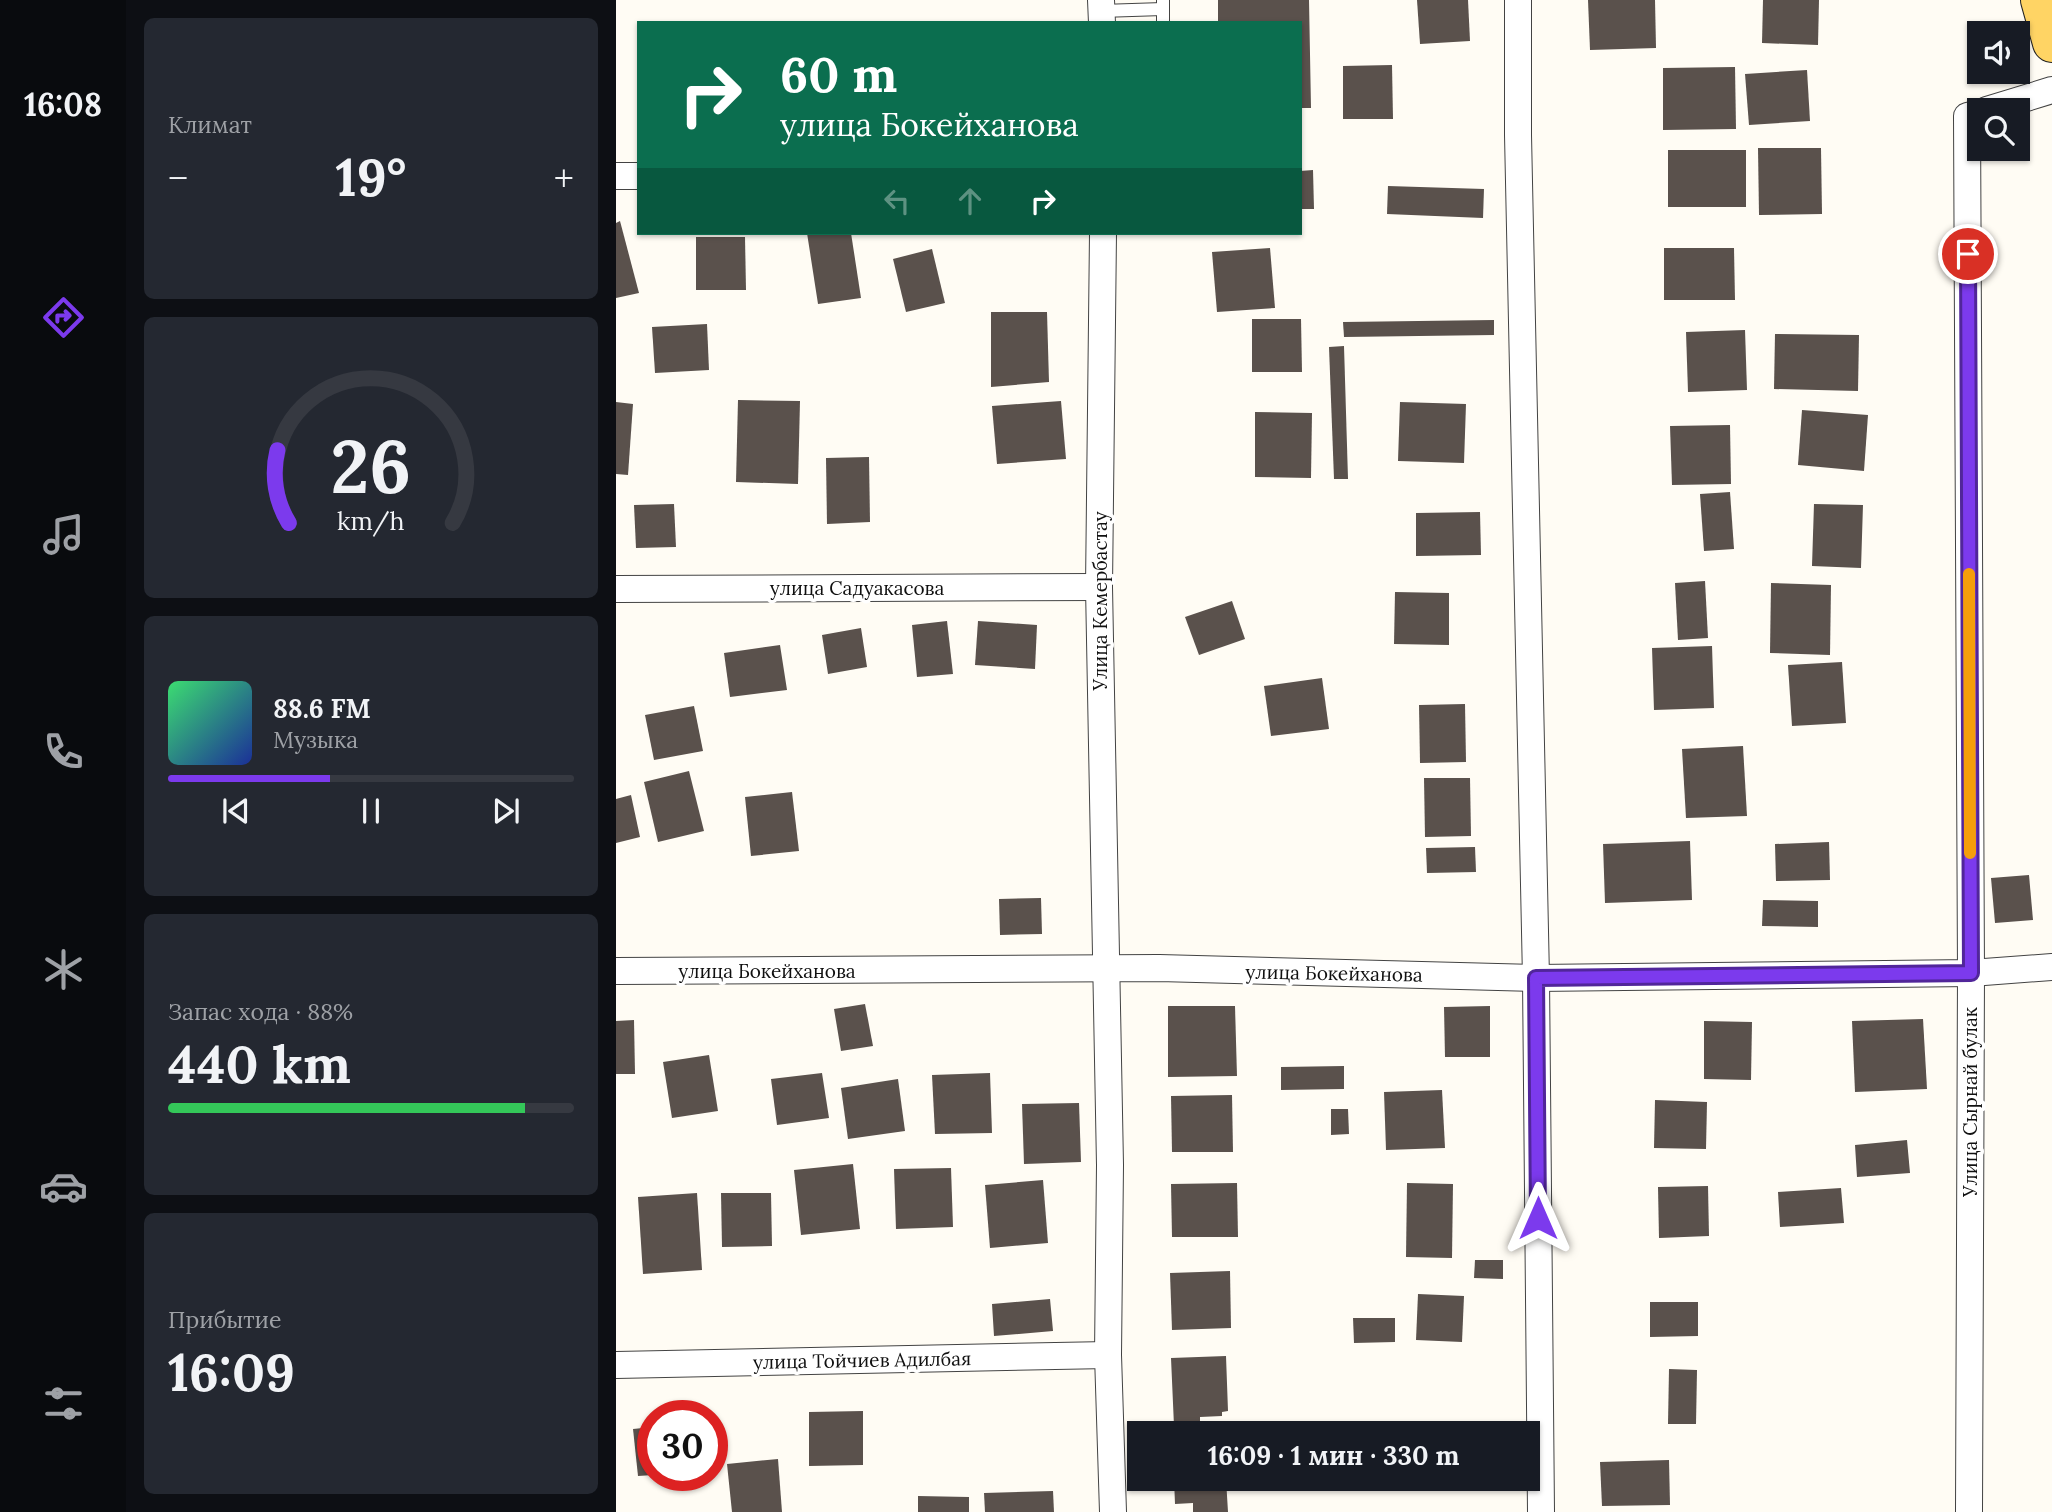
<!DOCTYPE html>
<html lang="ru">
<meta charset="utf-8">
<style>
:root{--surface:#171b24;--page:#242831;--text:#f1f3f6;--muted:#9ea1a6;--line:#363941;--accent:#7c3aed}
body{margin:0;font-family:Lora,serif;background:var(--page);color:var(--text);height:100vh;display:flex;flex-direction:column;font-size:26px;white-space:nowrap}
*{box-sizing:border-box;margin:0}
p{font-size:23px;color:var(--muted)}
.icon{flex:none;width:38px;height:38px;fill:none;stroke:currentColor;stroke-width:2;stroke-linecap:round;stroke-linejoin:round}
.map{position:relative;flex:1;overflow:hidden}
.drawer{display:flex;flex-direction:column;gap:18px;padding:18px;background:#0d0f14;width:490px}
.drawer>*{flex:none}
.top-card{position:absolute;left:21px;top:21px;width:665px;height:214px;border-radius:0px;box-shadow:0 2px 5px #0004;background:#0b6e4f;color:#fff;overflow:hidden}
.buttons{position:absolute;left:1351px;top:21px;display:grid;gap:14px}
.buttons a{display:grid;place-items:center;width:63px;height:63px;border-radius:0px;background:var(--surface);box-shadow:0 2px 5px #0004;font-size:35px}
.speed{position:absolute;left:21px;top:1400px;display:flex;gap:14px;font-size:35px;font-weight:700;text-align:center}
.speed>*{display:grid;place-content:center;width:91px;height:91px;border-radius:50%;background:var(--surface);box-shadow:0 2px 5px #0004;line-height:1}
.speed .limit{border:10px solid #d22;background:#fff;color:#111}
.pin{position:absolute;display:grid;place-items:center;width:60px;height:60px;color:#fff;margin:-30px;border:4px solid #fff;border-radius:50%;box-shadow:0 2px 7px #0007}
.me{position:absolute;width:77px;margin:-38px;rotate:0deg;stroke-linejoin:round;filter:drop-shadow(0 0 5px #0008)}
.turn{display:flex;align-items:center;gap:24px;height:147px;padding:0 28px;font-size:32px}
.turn .icon{width:91px;height:91px;stroke-width:2.5}
.turn b{display:block;font-size:49px;line-height:60px}
.lanes{display:flex;align-items:center;height:66px;padding:0 28px;background:#0003;justify-content:center;gap:35px;direction:ltr}
.lanes .off{opacity:.35}
.big{font-size:52px;font-weight:700;line-height:1.1}
.drawer .tile{flex:1;display:flex;flex-direction:column;justify-content:center;gap:10px;min-width:0;padding:0 24px;border-radius:10px;background:var(--page)}
.drawer .dial{align-items:center;gap:0}
.dial svg{height:182px;overflow:visible;fill:none;stroke:var(--line);stroke-width:7;stroke-linecap:round;text-anchor:middle}
.dial text{fill:var(--text);stroke:none}
.song{display:flex;align-items:center;gap:21px}
.cover{width:84px;height:84px;border-radius:10px;background:linear-gradient(135deg,hsl(140 70% 55%),hsl(230 70% 35%))}
.played{height:7px;border-radius:4px;background:linear-gradient(90deg,var(--accent) 40%,var(--line) 40%)}
.keys{display:flex;justify-content:space-around;direction:ltr}
.heat{display:flex;justify-content:space-between;align-items:center;font-size:38px;direction:ltr}
.charge{height:10px;border-radius:5px;background:linear-gradient(90deg,#34c759 88%,var(--line) 0)}
.trip{position:absolute;left:511px;top:1421px;width:413px;height:70px;border-radius:0px;background:var(--surface);box-shadow:0 2px 5px #0004;font-weight:700;line-height:70px;text-align:center}
main{display:flex;flex:1;min-height:0}
.dock{display:flex;flex-direction:column;width:126px;justify-content:space-around;align-items:center;background:#090b0e;color:var(--muted)}
.dock .icon{width:49px;height:49px}
.dock .selected{color:var(--accent)}
.dock b{font-size:32px;color:var(--text)}
.map>svg:first-child{display:block}
.building{fill:#5a514c}
.lines{fill:none;stroke-linecap:round;stroke-linejoin:round}
.lane-casing{stroke:#434343;stroke-width:14}
.street-casing{stroke:#434343;stroke-width:28}
.primary-casing{stroke:#212121;stroke-width:40}
.lane{stroke:#fff;stroke-width:12}
.street{stroke:#fff;stroke-width:26}
.primary{stroke:#ffd464;stroke-width:38}
.route-casing{stroke:#51269a;stroke-width:18}
.route{stroke:#7c3aed;stroke-width:12}
.slow{stroke:#f59e0b;stroke-width:12}
.labels{text-anchor:middle;stroke-width:7;stroke-linejoin:round;paint-order:stroke}
.street-label{font-size:19px;fill:#101010;stroke:#fff}
</style>
<main>
<nav class="dock">
<b>16:08</b>
<svg class="icon selected" aria-label="directions" viewBox="0 0 24 24"><path d="M12 3l9 9-9 9-9-9zM9 14v-3h6M13 9l2 2-2 2"/></svg>
<svg class="icon" aria-label="music" viewBox="0 0 24 24"><path d="M9 18V5l10-2v13"/><circle cx="6" cy="18" r="3"/><circle cx="16" cy="16" r="3"/></svg>
<svg class="icon" aria-label="phone" viewBox="0 0 24 24"><path d="M5 4h4l2 5-3 2q2 4 5 5l2-3 5 2v4C11 20 4 13 5 4z"/></svg>
<svg class="icon" aria-label="climate" viewBox="0 0 24 24"><path d="M12 3v18M4 7l16 10M4 17L20 7"/></svg>
<svg class="icon" aria-label="car" viewBox="0 0 24 24"><path d="M5 17H2v-5l4-1 3-4h7l3 4 3 1v5h-3M9 17h6M6 11h13"/><circle cx="7" cy="17" r="2"/><circle cx="17" cy="17" r="2"/></svg>
<svg class="icon" aria-label="filters" viewBox="0 0 24 24"><path d="M4 7h16M4 17h16"/><circle cx="9" cy="7" r="2"/><circle cx="15" cy="17" r="2"/></svg>
</nav>
<section class="drawer">
<div class="tile"><p>Климат</p>
<div class="heat"><a>−</a><b class="big">19°</b><a>+</a></div>
</div>
<div class="tile dial"><svg viewBox="0 0 100 80">
<path d="M14 69A42 42 0 1 1 86 69"/>
<path d="M14 69A42 42 0 0 1 9 37" stroke="#7c3aed"/>
<text x="50" y="56" font-size="32" font-weight="700">26</text>
<text x="50" y="72" font-size="11">km/h</text>
</svg></div>
<div class="tile">
<div class="song"><i class="cover"></i><div><b>88.6 FM</b><p>Музыка</p></div></div>
<div class="played"></div>
<div class="keys"><svg class="icon" aria-label="previous" viewBox="0 0 24 24"><path d="M18 5L8 12l10 7zM5 5v14"/></svg><svg class="icon" aria-label="pause" viewBox="0 0 24 24"><path d="M8 5v14M16 5v14"/></svg><svg class="icon" aria-label="next" viewBox="0 0 24 24"><path d="M6 5l10 7-10 7zM19 5v14"/></svg></div>
</div>
<div class="tile"><p>Запас хода · 88%</p><b class="big">440 km</b><div class="charge"></div></div>
<div class="tile"><p>Прибытие</p><b class="big">16:09</b></div>
</section>
<div class="map">
<svg width="1436" height="1512" viewBox="0 0 1436 1512">
<rect width="100%" height="100%" fill="#fffcf4"/>
<!-- building -->
<g class="building">
<polygon points="602,0 693,0 695,108 684,108 684,23 602,23"/>
<polygon points="801,0 852,0 854,41 804,44"/>
<polygon points="972,0 1039,0 1040,48 974,50"/>
<polygon points="1147,0 1203,0 1202,45 1146,43"/>
<polygon points="776,65 777,119 727,119 727,66"/>
<polygon points="1119,67 1120,129 1047,130 1047,68"/>
<polygon points="1191,70 1194,121 1133,125 1129,74"/>
<polygon points="1142,148 1205,148 1206,214 1143,215"/>
<rect x="1052" y="150" width="78" height="57"/>
<polygon points="697,170 698,209 684,209 684,171"/>
<polygon points="772,186 868,189 867,218 771,214"/>
<polygon points="4,221 23,293 0,298 0,223"/>
<polygon points="191,233 235,233 245,298 202,304"/>
<polygon points="80,237 129,237 130,290 80,290"/>
<polygon points="654,248 659,308 601,312 596,252"/>
<polygon points="1048,248 1118,248 1119,300 1048,300"/>
<polygon points="316,249 329,303 290,312 277,259"/>
<polygon points="375,312 431,312 433,382 375,387"/>
<polygon points="636,319 685,319 686,372 636,372"/>
<polygon points="878,320 878,335 728,337 727,322"/>
<polygon points="91,324 93,370 39,373 36,327"/>
<polygon points="1129,330 1131,390 1072,392 1070,332"/>
<polygon points="1159,334 1243,335 1242,391 1158,389"/>
<polygon points="728,346 732,479 718,479 713,347"/>
<polygon points="122,400 184,401 182,484 120,482"/>
<polygon points="445,401 450,459 381,464 376,406"/>
<polygon points="0,402 17,404 12,475 0,474"/>
<polygon points="784,402 850,404 848,463 782,461"/>
<polygon points="1186,410 1252,415 1248,471 1182,465"/>
<polygon points="639,412 696,413 695,478 639,477"/>
<polygon points="1114,425 1115,484 1056,485 1054,426"/>
<polygon points="253,457 254,522 211,524 210,458"/>
<polygon points="1114,492 1118,549 1088,551 1084,494"/>
<polygon points="58,504 60,547 20,548 18,505"/>
<polygon points="1198,504 1247,505 1245,568 1196,566"/>
<polygon points="864,512 865,555 800,556 800,513"/>
<polygon points="1089,581 1092,638 1062,640 1059,583"/>
<polygon points="1155,583 1215,585 1214,655 1154,653"/>
<polygon points="779,592 833,593 833,645 778,644"/>
<polygon points="616,601 629,639 583,655 569,617"/>
<polygon points="331,621 337,674 301,677 296,625"/>
<polygon points="362,621 421,625 419,669 359,665"/>
<polygon points="245,628 251,667 212,674 206,635"/>
<polygon points="164,645 171,690 114,697 108,653"/>
<polygon points="1096,646 1098,708 1038,710 1036,648"/>
<polygon points="1226,662 1230,723 1176,726 1172,665"/>
<polygon points="706,678 713,729 655,736 648,686"/>
<polygon points="849,704 850,762 804,763 803,705"/>
<polygon points="78,706 87,751 38,760 29,715"/>
<polygon points="1127,746 1131,816 1070,818 1066,749"/>
<polygon points="73,771 88,831 42,842 28,782"/>
<polygon points="808,778 854,778 855,836 809,837"/>
<polygon points="176,792 183,851 135,856 129,797"/>
<polygon points="15,795 24,837 0,843 0,799"/>
<polygon points="1074,841 1076,900 989,903 987,844"/>
<polygon points="1213,842 1214,880 1160,881 1159,844"/>
<polygon points="859,847 860,872 811,873 810,848"/>
<polygon points="1413,875 1417,920 1379,923 1375,878"/>
<polygon points="425,898 426,934 384,935 383,899"/>
<polygon points="1147,900 1202,901 1202,927 1146,926"/>
<polygon points="249,1004 257,1046 225,1051 218,1009"/>
<polygon points="552,1006 619,1006 621,1076 552,1077"/>
<polygon points="874,1006 874,1057 829,1057 828,1007"/>
<polygon points="1307,1019 1311,1089 1239,1092 1236,1021"/>
<polygon points="18,1020 19,1074 0,1074 0,1021"/>
<polygon points="1088,1021 1136,1022 1135,1080 1088,1079"/>
<polygon points="93,1055 102,1111 56,1118 47,1062"/>
<polygon points="728,1066 728,1089 665,1090 665,1067"/>
<polygon points="206,1073 213,1118 161,1125 155,1079"/>
<polygon points="374,1073 376,1133 319,1134 316,1075"/>
<polygon points="282,1079 289,1131 232,1139 225,1088"/>
<polygon points="826,1090 829,1148 770,1150 768,1092"/>
<polygon points="616,1095 617,1152 556,1152 555,1096"/>
<polygon points="1039,1100 1091,1102 1090,1149 1038,1148"/>
<polygon points="463,1103 465,1162 408,1164 406,1104"/>
<polygon points="715,1109 732,1109 733,1134 715,1135"/>
<polygon points="1291,1140 1294,1173 1241,1177 1239,1145"/>
<polygon points="237,1164 244,1229 185,1235 178,1170"/>
<polygon points="335,1168 337,1227 280,1229 278,1169"/>
<polygon points="427,1180 432,1243 374,1248 369,1185"/>
<polygon points="621,1183 622,1237 556,1237 555,1184"/>
<polygon points="791,1183 837,1184 836,1258 790,1257"/>
<polygon points="1092,1186 1093,1236 1043,1238 1042,1187"/>
<polygon points="1225,1188 1228,1223 1164,1227 1162,1192"/>
<polygon points="81,1193 86,1270 27,1274 22,1197"/>
<polygon points="105,1193 155,1193 156,1246 106,1247"/>
<polygon points="859,1260 887,1260 887,1279 858,1278"/>
<polygon points="614,1271 615,1328 556,1330 554,1273"/>
<polygon points="802,1294 848,1296 846,1342 800,1340"/>
<polygon points="434,1299 437,1331 378,1336 376,1304"/>
<polygon points="1034,1302 1082,1302 1082,1336 1034,1337"/>
<polygon points="737,1318 779,1318 779,1342 738,1343"/>
<polygon points="610,1356 612,1411 606,1412 606,1416 584,1417 584,1425 558,1426 555,1358"/>
<polygon points="1053,1369 1081,1370 1080,1424 1052,1424"/>
<polygon points="247,1411 247,1465 193,1466 193,1412"/>
<polygon points="37,1427 37,1475 22,1476 17,1429"/>
<polygon points="162,1459 166,1512 116,1512 111,1464"/>
<polygon points="1053,1460 1054,1505 986,1506 984,1462"/>
<polygon points="558,1479 610,1479 612,1512 577,1512 577,1503 559,1504"/>
<polygon points="437,1491 438,1512 369,1512 368,1493"/>
<polygon points="302,1496 353,1497 353,1512 302,1512"/>
</g>
<g class="lines">
<!-- lane casing -->
<g class="lane-casing">
<g id="lane">
<polyline points="547,0 547,23"/>
<polyline points="485,11 547,9"/>
</g>
</g>
<!-- street casing -->
<g class="street-casing">
<g id="street">
<polyline points="485,0 486,23"/>
<polyline points="902,0 902,135 920,978 925,1512"/>
<polyline points="1371,110 1436,90"/>
<polyline points="0,176 23,176"/>
<polyline points="487,233 483,587 494,1165 492,1355 497,1512"/>
<polyline points="0,589 483,587"/>
<polyline points="0,971 543,968 920,978 1355,973 1436,967"/>
<polyline points="0,1365 492,1355"/>
<polyline points="1353,1512 1355,973 1351,116 1363,113"/>
</g>
</g>
<!-- primary casing -->
<g class="primary-casing">
<polyline id="primary" points="1424,0 1436,43"/>
</g>
<!-- lane -->
<use href="#lane" class="lane"/>
<!-- street -->
<use href="#street" class="street"/>
<!-- primary -->
<use href="#primary" class="primary"/>
</g>
<g class="lines">
<!-- route casing -->
<g class="route-casing">
<polyline id="route" points="922,1218 920,978 1355,973 1352,254"/>
</g>
<!-- route -->
<use href="#route" class="route"/>
<!-- slow -->
<polyline class="slow" points="1353,574 1354,853"/>
</g>
<g class="labels">
<!-- street labels -->
<g class="street-label">
<text x="241" y="595">улица Садуакасова</text>
<text transform="translate(484 601) rotate(-90)" y="7">Улица Кемербастау</text>
<text x="151" y="978">улица Бокейханова</text>
<text transform="translate(718 973) rotate(1)" y="7">улица Бокейханова</text>
<text transform="translate(1354 1102) rotate(-90)" y="7">Улица Сырнай булак</text>
<text transform="translate(246 1360) rotate(-1)" y="7">улица Тойчиев Адилбая</text>
</g>
</g>
</svg>
<div class="buttons">
<a><svg class="icon" aria-label="sound" viewBox="0 0 24 24"><path d="M4 9h4l5-4v14l-5-4H4zM17 9q2 3 0 6"/></svg></a>
<a><svg class="icon" aria-label="search" viewBox="0 0 24 24"><circle cx="10" cy="10" r="6"/><path d="M15 15l6 6"/></svg></a>
</div>
<div class="speed"><div class="limit">30</div></div>
<div class="pin" style="left:1352px;top:254px;background:#d93025"><svg class="icon" aria-label="arrive" viewBox="0 0 24 24"><path d="M6 21V4h12l-3 4 3 4H6"/></svg></div>
<svg class="me" style="left:922px;top:1218px" viewBox="-20 -20 40 40"><path d="M0-17L14 15 0 8-14 15z" fill="#7c3aed" stroke="#fff" stroke-width="4"/></svg>
<div class="trip">16:09 · 1 мин · 330 m</div>
<div class="top-card">
<div class="turn"><svg class="icon" aria-label="right" viewBox="0 0 24 24"><path d="M7 20v-9h11M14 6l5 5-5 5"/></svg><div><b>60 m</b>улица Бокейханова</div></div>
<div class="lanes"><svg class="icon off" aria-label="left" viewBox="0 0 24 24"><path d="M17 20v-9H6M10 6l-5 5 5 5"/></svg><svg class="icon off" aria-label="ahead" viewBox="0 0 24 24"><path d="M12 20V5M6 11l6-6 6 6"/></svg><svg class="icon" aria-label="right" viewBox="0 0 24 24"><path d="M7 20v-9h11M14 6l5 5-5 5"/></svg></div>
</div>
</div>
</main>
